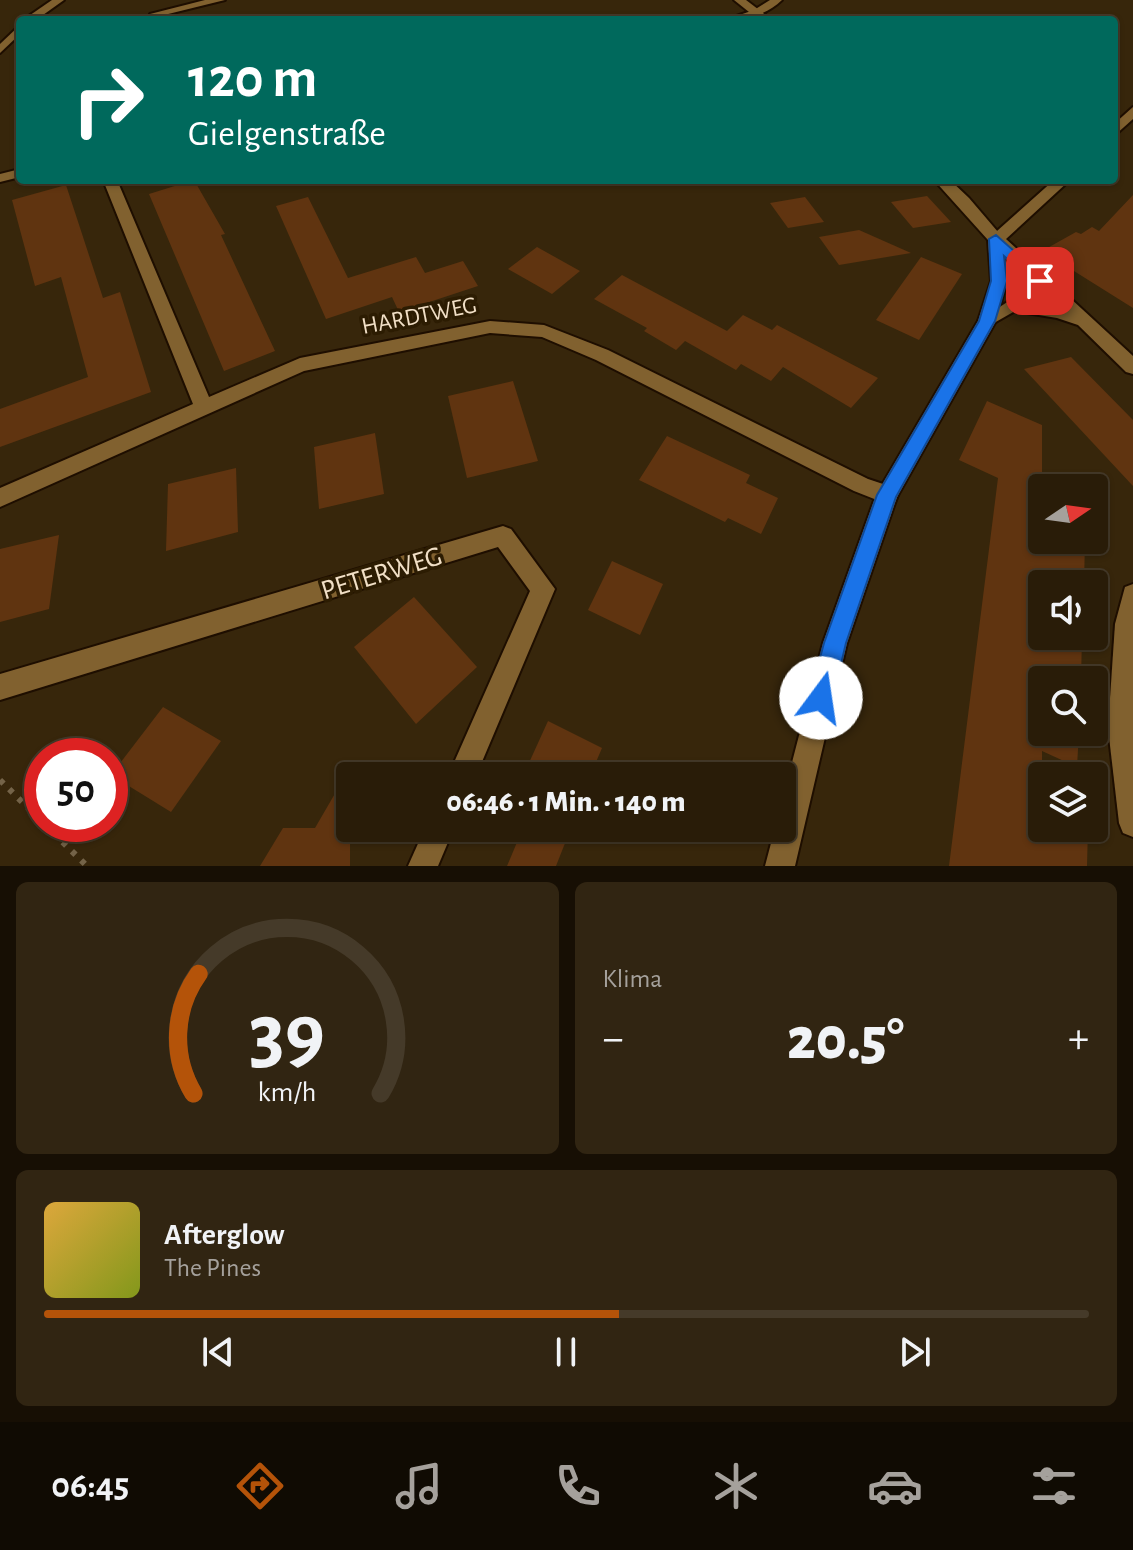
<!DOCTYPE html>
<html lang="de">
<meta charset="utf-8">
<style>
:root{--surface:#291c08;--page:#312512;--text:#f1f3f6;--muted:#a5a19c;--line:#453a29;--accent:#b45309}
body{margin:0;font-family:"Alegreya Sans",sans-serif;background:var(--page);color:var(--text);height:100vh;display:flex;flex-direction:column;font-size:30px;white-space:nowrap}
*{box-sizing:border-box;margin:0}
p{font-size:26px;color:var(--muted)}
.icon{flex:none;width:44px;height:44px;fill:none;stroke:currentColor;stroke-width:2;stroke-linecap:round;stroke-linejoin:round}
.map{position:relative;height:866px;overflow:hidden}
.panel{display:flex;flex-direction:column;gap:16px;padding:16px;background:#170f04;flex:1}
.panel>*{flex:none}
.hud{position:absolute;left:16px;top:16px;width:1102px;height:168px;border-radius:8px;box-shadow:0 2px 6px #0004,0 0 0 2px var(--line);background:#00695c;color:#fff;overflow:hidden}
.needle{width:52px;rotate:77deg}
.controls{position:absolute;left:1028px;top:474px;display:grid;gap:16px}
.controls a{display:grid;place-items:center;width:80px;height:80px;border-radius:8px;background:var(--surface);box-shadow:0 2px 6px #0004,0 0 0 2px var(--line);font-size:40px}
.speed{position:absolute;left:24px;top:738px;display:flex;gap:16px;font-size:40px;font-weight:700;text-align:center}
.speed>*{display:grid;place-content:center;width:104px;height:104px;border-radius:50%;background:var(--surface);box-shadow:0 2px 6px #0004,0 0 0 2px var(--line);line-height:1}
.speed .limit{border:12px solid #d22;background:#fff;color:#111}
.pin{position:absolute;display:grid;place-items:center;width:68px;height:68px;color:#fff;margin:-34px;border-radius:16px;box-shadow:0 4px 12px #0006}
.me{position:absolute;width:88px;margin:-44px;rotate:14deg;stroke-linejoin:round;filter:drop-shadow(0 0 6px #0008)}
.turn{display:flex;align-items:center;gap:28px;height:168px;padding:0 40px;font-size:36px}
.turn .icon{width:104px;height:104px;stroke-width:2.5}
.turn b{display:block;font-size:56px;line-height:68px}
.big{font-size:60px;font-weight:800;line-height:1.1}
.panel .tile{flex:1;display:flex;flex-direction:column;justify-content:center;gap:12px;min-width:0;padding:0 28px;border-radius:12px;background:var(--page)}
.panel .dial{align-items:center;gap:0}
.dial svg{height:208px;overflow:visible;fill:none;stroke:var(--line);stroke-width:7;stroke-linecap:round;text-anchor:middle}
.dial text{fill:var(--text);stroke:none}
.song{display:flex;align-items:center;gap:24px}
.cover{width:96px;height:96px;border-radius:12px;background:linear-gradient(135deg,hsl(40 70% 55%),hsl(70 70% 35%))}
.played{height:8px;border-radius:4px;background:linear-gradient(90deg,var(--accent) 55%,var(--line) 55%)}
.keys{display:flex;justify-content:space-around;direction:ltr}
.heat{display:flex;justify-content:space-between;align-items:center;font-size:44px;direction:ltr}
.panel .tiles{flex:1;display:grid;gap:16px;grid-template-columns:1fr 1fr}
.tile:last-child{grid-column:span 2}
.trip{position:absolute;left:336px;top:762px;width:460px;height:80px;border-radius:8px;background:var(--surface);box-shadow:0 2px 6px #0004,0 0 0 2px var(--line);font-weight:800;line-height:80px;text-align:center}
.menu{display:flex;height:128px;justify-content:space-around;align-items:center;background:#100b03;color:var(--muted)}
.menu .icon{width:56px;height:56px}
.menu .current{color:var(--accent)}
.menu b{font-size:36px;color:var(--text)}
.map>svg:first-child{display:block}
.building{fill:#603410}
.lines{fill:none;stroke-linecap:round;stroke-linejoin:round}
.service-casing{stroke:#1e0e00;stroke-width:4}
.minor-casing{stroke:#1e0e00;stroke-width:4}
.secondary-casing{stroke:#1e0e00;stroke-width:4}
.path{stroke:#746348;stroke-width:6;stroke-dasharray:5 8;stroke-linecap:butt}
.service{fill:#81612f;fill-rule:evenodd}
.minor{fill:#81612f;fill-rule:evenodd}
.secondary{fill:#81612f;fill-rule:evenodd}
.route{fill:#1a73e8;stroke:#114b97;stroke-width:2}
.labels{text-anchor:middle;stroke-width:7;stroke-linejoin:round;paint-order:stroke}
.street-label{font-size:24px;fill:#f1dfc6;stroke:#2c1c02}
.near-street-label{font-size:28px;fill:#f1dfc6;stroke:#2c1c02}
</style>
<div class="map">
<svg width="1133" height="866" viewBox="0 0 1133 866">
<rect width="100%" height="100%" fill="#37260b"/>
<!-- building -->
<g class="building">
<polygon points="194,180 225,234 221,235 275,351 224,371 149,194"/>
<polygon points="66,185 103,298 120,292 151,392 0,447 0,409 88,377 61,277 35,286 12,200"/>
<polygon points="1133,195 1133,308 1042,251 1076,232 1081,234 1092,227 1099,231"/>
<polygon points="927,196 951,222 913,228 891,202"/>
<polygon points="308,197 348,278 416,257 425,273 463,261 478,286 399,312 392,297 326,319 276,206"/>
<polygon points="805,197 824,222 788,228 770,203"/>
<polygon points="859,230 911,253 839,265 819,237"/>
<polygon points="537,247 580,271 552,294 508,269"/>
<polygon points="921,257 962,274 919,340 876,320"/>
<polygon points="622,275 727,331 743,315 772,330 777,325 878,378 851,408 783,367 771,381 741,364 736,370 685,341 676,350 644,331 647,328 594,299"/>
<polygon points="1071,357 1133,420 1133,486 1024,369"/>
<polygon points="513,381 538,461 467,478 448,396"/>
<polygon points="987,401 1042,425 1042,475 1070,488 1042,488 1042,540 1085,540 1084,584 1042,584 1042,636 1082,636 1081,680 1042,680 1042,732 1079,732 1077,767 1042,751 1042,828 1088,828 1087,866 949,866 998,478 959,460"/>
<polygon points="375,433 384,494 319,509 314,447"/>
<polygon points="667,436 750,475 746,483 778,498 761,534 728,518 725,522 639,480"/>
<polygon points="236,468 238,532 166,551 168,484"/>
<polygon points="59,535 49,609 0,622 0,549"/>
<polygon points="612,561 663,584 640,635 588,610"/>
<polygon points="414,597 477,667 416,724 354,647"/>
<polygon points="163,707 221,741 171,812 111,775"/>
<polygon points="548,721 602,748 590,776 523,776"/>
<polygon points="351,766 370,776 350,776 350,866 260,866 283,828 315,828"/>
<polygon points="523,828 571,828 556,866 507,866"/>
</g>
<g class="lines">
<!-- service casing -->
<g class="service-casing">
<polygon id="service" points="20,25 20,34 0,53 0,44"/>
</g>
<!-- minor casing -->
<g class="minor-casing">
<g id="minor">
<polygon points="52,0 64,0 36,20 23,20"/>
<polygon points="205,0 225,0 156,17 150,14"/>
<path d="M770,0H782C766,15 748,20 725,20L754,10Z"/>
<polygon points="1133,107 1133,119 1114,136 1114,124"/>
<polygon points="20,169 20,177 0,182 0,174"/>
<polygon points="103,180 117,180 209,397 300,358 490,321 544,325 608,350 868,479 895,488 898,495 895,502 887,504 854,491 596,360 542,337 490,333 304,371 0,507 0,488 193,404"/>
<polygon points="1054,180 1070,180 1006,239 1133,356 1133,374 1126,372 1078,325 1057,318 1015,311 987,327 978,321 1012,299 1056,305 988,239"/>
<polygon points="503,526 511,529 555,589 476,776 448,776 530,591 498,547 0,700 0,674"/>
<polygon points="1133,584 1133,837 1123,833 1119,823 1108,728 1115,624 1125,587"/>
<polygon points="425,828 454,828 438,866 408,866"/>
</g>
</g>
<!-- secondary casing -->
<g class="secondary-casing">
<g id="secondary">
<polygon points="734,0 746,0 772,20 759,20"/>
<polygon points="934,180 950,180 969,198 1004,239 1007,281 996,321 897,497 847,643 795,866 765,866 775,828 782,828 782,801 823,643 876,495 978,321 991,281 988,240"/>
</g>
</g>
<!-- path -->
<g class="path">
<polyline points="0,780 42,822"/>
<polyline points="44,824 87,866"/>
</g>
<!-- service -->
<use href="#service" class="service"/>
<!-- minor -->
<use href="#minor" class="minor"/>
<!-- secondary -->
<use href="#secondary" class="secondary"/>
</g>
<!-- route -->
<polygon class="route" points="996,235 1048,281 1040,286 1035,285 1004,256 1007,281 995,321 896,497 846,643 833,698 829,707 821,710 813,707 809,698 824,643 877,495 979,321 991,281 989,239"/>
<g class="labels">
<!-- street labels -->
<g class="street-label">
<text transform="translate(419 315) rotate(-11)" y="8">HARDTWEG</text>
</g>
<!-- near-street labels -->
<g class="near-street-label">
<text transform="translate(381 572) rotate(-17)" y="10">PETERWEG</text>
</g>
</g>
</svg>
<div class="controls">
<a><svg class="needle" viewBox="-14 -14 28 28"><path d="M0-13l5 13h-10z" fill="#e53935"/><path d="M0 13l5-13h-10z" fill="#a5a19c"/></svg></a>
<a><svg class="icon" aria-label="sound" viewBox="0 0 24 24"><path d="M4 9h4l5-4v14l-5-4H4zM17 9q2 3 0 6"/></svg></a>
<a><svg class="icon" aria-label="search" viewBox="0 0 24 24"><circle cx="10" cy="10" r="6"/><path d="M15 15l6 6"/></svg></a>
<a><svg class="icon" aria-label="layers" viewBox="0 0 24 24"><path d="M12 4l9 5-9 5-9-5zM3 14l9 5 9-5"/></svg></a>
</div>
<div class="speed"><div class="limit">50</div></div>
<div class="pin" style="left:1040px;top:281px;background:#d93025"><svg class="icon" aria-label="arrive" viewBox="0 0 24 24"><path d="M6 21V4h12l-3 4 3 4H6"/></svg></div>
<svg class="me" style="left:821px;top:698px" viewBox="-20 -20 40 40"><circle r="19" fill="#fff"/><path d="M0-13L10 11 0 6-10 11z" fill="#1a73e8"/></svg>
<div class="trip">06:46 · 1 Min. · 140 m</div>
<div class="hud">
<div class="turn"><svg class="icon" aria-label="right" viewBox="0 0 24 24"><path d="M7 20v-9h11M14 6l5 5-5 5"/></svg><div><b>120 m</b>Gielgenstraße</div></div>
</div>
</div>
<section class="panel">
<div class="tiles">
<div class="tile dial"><svg viewBox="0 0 100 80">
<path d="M14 69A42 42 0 1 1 86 69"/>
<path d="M14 69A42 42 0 0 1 16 23" stroke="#b45309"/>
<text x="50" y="56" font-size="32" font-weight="700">39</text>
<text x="50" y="72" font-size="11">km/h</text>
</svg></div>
<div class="tile"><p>Klima</p>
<div class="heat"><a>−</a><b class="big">20.5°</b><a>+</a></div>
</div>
<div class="tile">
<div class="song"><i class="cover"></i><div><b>Afterglow</b><p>The Pines</p></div></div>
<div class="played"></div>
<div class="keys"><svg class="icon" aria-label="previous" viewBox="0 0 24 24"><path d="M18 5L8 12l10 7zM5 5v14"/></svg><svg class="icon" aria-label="pause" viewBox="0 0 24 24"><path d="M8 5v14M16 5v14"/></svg><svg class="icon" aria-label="next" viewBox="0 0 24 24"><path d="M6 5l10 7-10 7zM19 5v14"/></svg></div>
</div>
</div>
</section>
<nav class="menu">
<b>06:45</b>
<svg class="icon current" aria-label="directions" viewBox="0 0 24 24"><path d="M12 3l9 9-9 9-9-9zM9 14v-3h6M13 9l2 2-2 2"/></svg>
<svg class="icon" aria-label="music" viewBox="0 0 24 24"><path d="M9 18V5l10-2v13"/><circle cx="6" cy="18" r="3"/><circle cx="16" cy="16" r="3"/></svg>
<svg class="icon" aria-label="phone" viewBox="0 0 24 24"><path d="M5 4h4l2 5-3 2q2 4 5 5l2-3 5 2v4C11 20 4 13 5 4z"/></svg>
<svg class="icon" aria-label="climate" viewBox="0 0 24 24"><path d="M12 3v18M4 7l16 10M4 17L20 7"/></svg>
<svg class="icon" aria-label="car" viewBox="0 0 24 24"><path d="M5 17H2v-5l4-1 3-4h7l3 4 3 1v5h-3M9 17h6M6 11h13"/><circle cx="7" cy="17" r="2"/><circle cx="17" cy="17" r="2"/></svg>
<svg class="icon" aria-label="filters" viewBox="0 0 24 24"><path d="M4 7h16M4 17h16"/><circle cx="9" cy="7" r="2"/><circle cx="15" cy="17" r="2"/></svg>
</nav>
